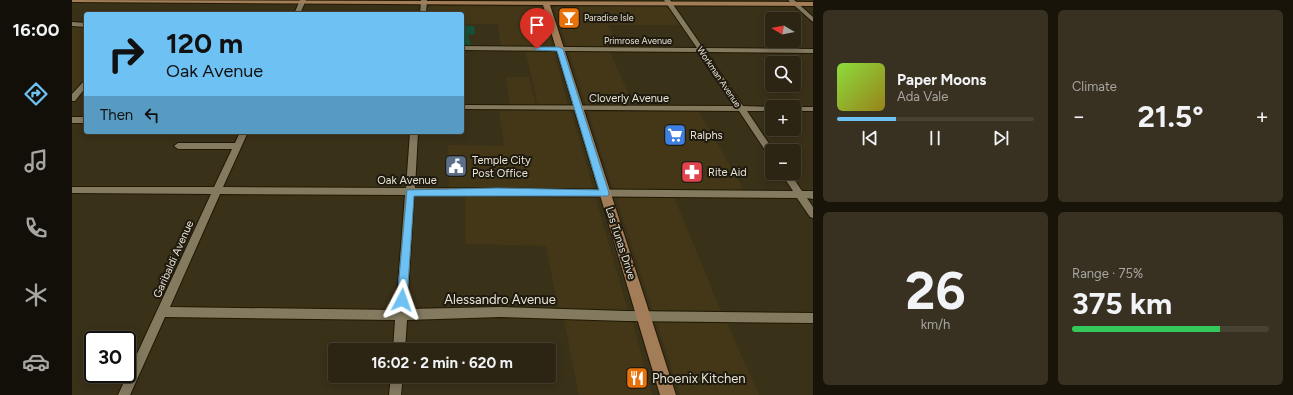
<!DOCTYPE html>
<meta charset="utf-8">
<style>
:root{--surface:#2c2513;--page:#383121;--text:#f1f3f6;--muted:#a6a5a0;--line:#484233;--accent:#6ec2f3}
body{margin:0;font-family:Figtree,sans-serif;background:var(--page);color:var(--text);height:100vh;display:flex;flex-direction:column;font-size:15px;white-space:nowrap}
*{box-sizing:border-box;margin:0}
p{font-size:13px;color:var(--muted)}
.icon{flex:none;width:22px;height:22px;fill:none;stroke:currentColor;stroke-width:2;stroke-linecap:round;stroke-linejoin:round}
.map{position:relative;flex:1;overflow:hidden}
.details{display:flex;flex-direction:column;gap:10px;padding:10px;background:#18140a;width:480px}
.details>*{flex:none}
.hud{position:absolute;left:12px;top:12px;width:380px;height:122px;border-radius:4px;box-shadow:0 2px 10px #0003,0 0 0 1px var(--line);background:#6ec2f3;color:#111;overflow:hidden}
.needle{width:26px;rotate:280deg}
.fabs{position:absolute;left:693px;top:12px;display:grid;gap:8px}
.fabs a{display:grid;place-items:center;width:36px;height:36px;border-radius:4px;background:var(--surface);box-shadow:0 2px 10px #0003,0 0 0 1px var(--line);font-size:20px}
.speed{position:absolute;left:12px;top:331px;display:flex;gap:8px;font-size:20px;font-weight:700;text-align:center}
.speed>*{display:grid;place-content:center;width:52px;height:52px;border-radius:50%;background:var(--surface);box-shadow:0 2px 10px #0003,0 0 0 1px var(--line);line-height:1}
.speed .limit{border:2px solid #111;border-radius:6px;background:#fff;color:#111}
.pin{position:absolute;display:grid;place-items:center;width:34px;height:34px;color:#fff;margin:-41px -17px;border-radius:50% 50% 50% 0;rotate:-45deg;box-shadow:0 0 4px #0007}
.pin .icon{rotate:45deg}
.me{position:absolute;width:44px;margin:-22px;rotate:4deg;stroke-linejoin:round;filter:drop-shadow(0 0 3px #0008)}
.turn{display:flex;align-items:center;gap:14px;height:84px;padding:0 16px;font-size:18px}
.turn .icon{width:52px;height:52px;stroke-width:2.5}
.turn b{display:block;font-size:28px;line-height:34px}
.then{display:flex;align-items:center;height:38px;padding:0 16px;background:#0003;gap:8px;font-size:15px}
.big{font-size:30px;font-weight:700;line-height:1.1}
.details .card{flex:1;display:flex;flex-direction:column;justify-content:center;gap:6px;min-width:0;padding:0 14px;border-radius:6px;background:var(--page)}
.details .dial{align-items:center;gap:0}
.dial b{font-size:52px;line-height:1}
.song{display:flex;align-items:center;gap:12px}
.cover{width:48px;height:48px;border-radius:6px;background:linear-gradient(135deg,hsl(90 70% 55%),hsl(50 70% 35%))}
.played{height:4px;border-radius:2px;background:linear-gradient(90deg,var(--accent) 30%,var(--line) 30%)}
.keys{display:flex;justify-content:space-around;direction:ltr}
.heat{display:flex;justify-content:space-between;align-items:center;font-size:22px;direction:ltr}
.charge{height:6px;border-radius:3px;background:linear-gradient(90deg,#34c759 75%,var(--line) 0)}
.details .tiles{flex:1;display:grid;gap:10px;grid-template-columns:repeat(2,1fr)}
.trip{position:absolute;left:256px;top:343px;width:228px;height:40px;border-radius:4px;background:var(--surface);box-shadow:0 2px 10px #0003,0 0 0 1px var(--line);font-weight:700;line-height:40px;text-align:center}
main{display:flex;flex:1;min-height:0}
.menu{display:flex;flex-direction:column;width:72px;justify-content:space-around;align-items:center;background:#120f08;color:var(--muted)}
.menu .icon{width:28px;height:28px}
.menu .current{color:var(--accent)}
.menu b{font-size:18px;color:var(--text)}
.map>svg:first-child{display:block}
.built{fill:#433718}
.green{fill:#155138}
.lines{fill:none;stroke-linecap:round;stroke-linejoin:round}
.minor-casing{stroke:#211903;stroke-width:2}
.major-casing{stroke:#211903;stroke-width:2}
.minor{fill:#847a60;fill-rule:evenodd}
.major{fill:#a27d57;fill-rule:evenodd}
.route{fill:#6ec2f3;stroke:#487e9e}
.labels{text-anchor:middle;stroke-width:4;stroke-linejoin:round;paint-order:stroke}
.far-poi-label{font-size:9px;fill:#eae4d6;stroke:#1e1a0f;text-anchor:start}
.far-street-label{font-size:9px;fill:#eae4d6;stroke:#1e1a0f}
.street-label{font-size:11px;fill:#eae4d6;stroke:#1e1a0f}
.poi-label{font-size:11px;fill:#eae4d6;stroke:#1e1a0f;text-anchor:start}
.near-street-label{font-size:13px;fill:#eae4d6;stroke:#1e1a0f}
.near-poi-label{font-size:13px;fill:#eae4d6;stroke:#1e1a0f;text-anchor:start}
</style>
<main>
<nav class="menu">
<b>16:00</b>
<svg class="icon current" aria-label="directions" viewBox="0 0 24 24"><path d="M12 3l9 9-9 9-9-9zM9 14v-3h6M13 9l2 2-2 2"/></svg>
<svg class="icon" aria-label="music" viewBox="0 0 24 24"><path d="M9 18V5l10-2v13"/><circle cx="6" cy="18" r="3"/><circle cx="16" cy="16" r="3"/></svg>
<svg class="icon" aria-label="phone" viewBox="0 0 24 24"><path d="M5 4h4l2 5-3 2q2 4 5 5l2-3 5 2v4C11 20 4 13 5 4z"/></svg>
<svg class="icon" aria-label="climate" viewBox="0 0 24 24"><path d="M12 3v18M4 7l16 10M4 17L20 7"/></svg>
<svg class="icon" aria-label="car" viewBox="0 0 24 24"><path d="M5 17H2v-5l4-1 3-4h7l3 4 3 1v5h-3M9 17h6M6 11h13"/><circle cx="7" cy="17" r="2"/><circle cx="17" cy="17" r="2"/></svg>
</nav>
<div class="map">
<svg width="741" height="395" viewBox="0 0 741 395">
<rect width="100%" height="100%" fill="#3a3119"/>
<!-- built -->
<g class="built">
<polygon points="359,6 467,7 469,8 480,47 429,48 426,24 390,24 390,14 355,14 355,8"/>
<polygon points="486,6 592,7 597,9 608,25 536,25 547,48 497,47 495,47 483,8"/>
<polygon points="0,26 14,27 14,80 0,95"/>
<polygon points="453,49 482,52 496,105 495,106 466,107"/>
<polygon points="499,51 538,52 562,106 514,105 497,52"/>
<polygon points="434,77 457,77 464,107 438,106"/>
<polygon points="427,111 497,111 500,114 521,187 519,189 377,188 376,145 432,146"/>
<polygon points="516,112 627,112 672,190 543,190 541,188"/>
<polygon points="393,197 521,198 524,199 555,308 554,310 487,311 474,246 394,244"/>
<polygon points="602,197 649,311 582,310 580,309 545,199 547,198"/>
<polygon points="491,314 557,322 561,323 580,395 507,395"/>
<polygon points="587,322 655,323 687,395 608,395 585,324"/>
</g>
<!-- green -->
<polygon class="green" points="390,26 402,26 403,34 396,35 399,45 390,45"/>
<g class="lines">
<!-- minor casing -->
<g class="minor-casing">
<g id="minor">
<polygon points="228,0 234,0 228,14 222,14"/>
<polygon points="349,0 355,0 354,14 348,14"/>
<polygon points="592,0 598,0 631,48 741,49 741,53 634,52 671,106 702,107 700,107 700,111 675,111 702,151 700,151 700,157 697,156 667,111 390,109 390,105 664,106 627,52 390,50 390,46 625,48"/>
<polygon points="716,0 722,0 741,17 741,22"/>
<polygon points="0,22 14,23 14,27 0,26"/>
<polygon points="12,81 14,81 14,87 3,101 0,101 0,94"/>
<polygon points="720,107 741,107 741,111 722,111 722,107"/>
<rect x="0" y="117" width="14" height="6"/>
<path d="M168,132H176L151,187L334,188L338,132H346L343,188L721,191L709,173H718L730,191H741V199L735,198L741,207V218L738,217L725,198L342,195L335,309L428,307L554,311L741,313V323L554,321L428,317L335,320L333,350H321L323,320L93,317L58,395H46L139,194L0,193V187H142L160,149H106L102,146L106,143H163ZM148,194L333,195L324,310L98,307Z"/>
<polygon points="319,376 331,376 329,395 317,395"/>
</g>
</g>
<!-- major casing -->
<g class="major-casing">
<polygon id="major" points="0,0 741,2 741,6 478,5 604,395 588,395 471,5 0,2"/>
</g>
<!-- minor -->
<use href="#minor" class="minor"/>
<!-- major -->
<use href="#major" class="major"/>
</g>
<!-- route -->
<polygon class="route" points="465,47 487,47 491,49 537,193 536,196 342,196 335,300 334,304 330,305 326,304 325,300 335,190 426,188 527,190 485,51 463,50 463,48"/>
<!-- icons -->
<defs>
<g id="bar-square" transform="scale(1.15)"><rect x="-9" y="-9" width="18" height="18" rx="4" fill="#e8710a" stroke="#1e1a0f"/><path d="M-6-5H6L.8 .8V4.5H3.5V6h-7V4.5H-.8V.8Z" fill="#fff"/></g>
<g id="supermarket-square" transform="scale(1.15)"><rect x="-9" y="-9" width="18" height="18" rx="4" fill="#3f7fe0" stroke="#1e1a0f"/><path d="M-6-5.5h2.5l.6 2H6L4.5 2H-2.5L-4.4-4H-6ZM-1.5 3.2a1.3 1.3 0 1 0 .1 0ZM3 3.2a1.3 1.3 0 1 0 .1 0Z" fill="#fff"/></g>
<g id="civic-square" transform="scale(1.15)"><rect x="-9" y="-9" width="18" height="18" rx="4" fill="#5c6f8a" stroke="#1e1a0f"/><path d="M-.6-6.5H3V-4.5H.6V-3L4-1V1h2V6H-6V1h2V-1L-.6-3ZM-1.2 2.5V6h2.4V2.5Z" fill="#fff"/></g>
<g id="pharmacy-square" transform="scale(1.15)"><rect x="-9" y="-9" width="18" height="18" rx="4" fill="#e0444e" stroke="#1e1a0f"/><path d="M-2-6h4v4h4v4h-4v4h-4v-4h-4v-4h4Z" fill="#fff"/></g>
<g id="restaurant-square" transform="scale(1.15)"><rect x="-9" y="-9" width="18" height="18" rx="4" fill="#e8710a" stroke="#1e1a0f"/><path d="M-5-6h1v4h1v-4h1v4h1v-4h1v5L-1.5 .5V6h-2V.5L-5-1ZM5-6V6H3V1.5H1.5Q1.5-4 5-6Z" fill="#fff"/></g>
</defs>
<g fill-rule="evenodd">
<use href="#bar-square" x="497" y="18"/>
<use href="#supermarket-square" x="603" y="135"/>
<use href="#civic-square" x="384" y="166"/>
<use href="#pharmacy-square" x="620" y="172"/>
<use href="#restaurant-square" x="565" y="378"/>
</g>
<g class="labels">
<!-- far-poi labels -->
<g class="far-poi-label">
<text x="512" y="21">Paradise Isle</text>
</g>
<!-- far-street labels -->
<g class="far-street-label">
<text x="566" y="44">Primrose Avenue</text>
<text transform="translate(647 77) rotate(56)" y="3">Workman Avenue</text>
</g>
<!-- street labels -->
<g class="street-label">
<text x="557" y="102">Cloverly Avenue</text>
<text x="335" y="184">Oak Avenue</text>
<text transform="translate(549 243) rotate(72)" y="4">Las Tunas Drive</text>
<text transform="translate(101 259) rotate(-66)" y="4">Garibaldi Avenue</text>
</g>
<!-- poi labels -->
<g class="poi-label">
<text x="618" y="139">Ralphs</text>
<text x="400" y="164">Temple City<tspan x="400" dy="13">Post Office</tspan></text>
<text x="636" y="176">Rite Aid</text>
</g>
<!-- near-street labels -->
<g class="near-street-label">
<text x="428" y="304">Alessandro Avenue</text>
</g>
<!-- near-poi labels -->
<g class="near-poi-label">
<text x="580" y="383">Phoenix Kitchen</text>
</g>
</g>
</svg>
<div class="fabs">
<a><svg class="needle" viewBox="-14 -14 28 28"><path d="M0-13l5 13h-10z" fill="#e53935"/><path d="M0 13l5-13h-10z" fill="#a6a5a0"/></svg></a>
<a><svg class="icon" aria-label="search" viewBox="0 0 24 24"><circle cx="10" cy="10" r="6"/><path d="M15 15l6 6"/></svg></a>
<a>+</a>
<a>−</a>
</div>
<div class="speed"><div class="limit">30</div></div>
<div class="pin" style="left:465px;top:49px;background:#d93025"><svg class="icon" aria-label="arrive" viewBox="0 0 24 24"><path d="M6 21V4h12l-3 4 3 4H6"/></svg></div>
<svg class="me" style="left:330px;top:300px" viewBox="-20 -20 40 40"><path d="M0-17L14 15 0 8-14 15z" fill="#6ec2f3" stroke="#fff" stroke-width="4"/></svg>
<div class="trip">16:02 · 2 min · 620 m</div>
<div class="hud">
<div class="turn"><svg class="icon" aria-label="right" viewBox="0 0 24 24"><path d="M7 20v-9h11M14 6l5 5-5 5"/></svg><div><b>120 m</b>Oak Avenue</div></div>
<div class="then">Then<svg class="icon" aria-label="left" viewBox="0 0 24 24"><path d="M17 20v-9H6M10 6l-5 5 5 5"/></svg></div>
</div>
</div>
<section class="details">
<div class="tiles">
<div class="card">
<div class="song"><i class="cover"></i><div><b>Paper Moons</b><p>Ada Vale</p></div></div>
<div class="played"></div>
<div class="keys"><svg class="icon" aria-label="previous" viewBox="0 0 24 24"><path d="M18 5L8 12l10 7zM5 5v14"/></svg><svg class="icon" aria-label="pause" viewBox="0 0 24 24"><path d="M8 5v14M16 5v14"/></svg><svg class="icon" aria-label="next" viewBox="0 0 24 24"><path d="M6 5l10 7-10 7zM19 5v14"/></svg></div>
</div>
<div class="card"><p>Climate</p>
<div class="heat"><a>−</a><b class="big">21.5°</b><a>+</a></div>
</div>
<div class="card dial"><b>26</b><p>km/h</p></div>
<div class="card"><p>Range · 75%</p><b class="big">375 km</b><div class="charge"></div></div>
</div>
</section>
</main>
